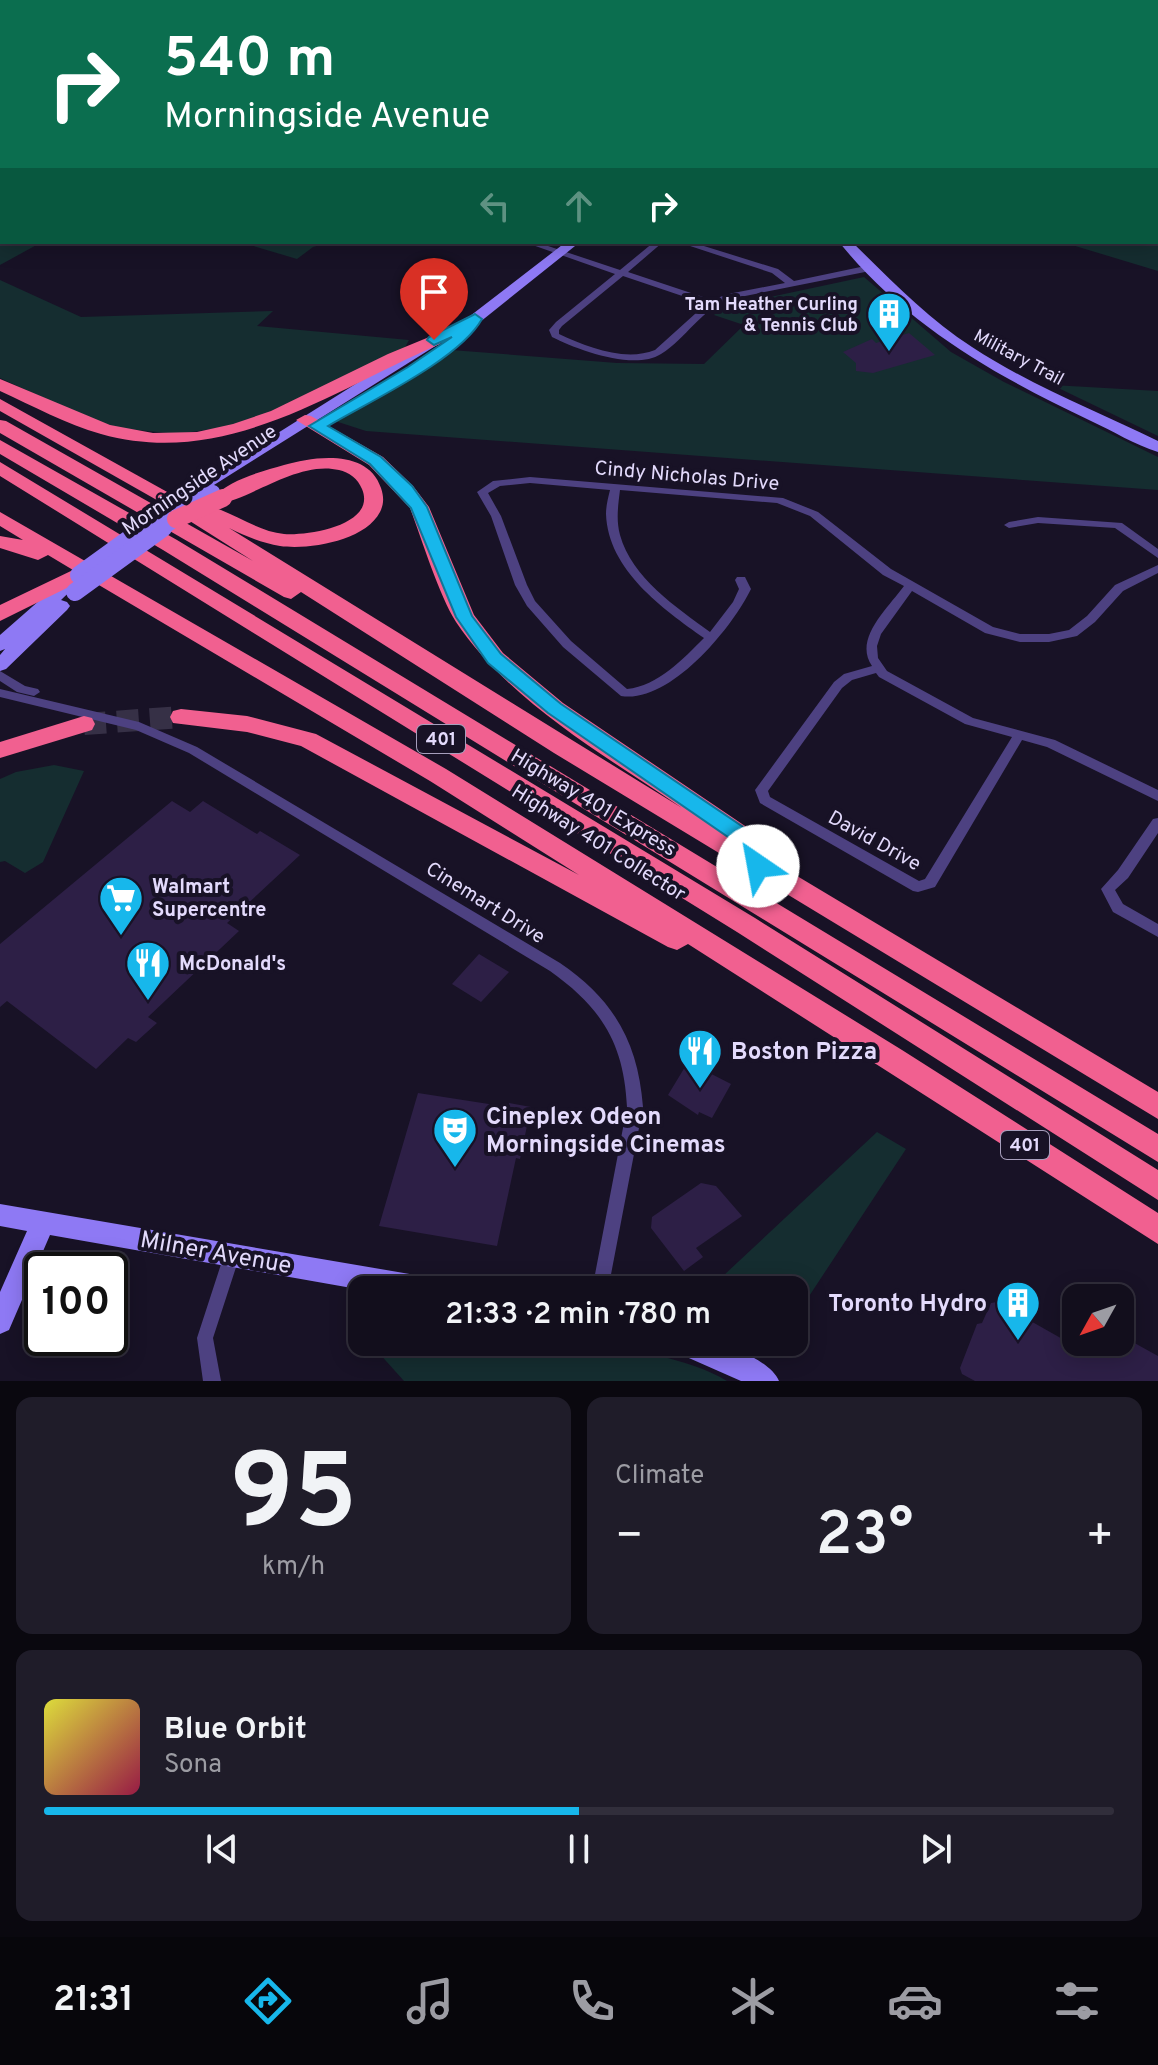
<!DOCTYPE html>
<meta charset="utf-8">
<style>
:root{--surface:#120e1c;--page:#1f1c29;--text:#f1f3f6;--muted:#9c9ca3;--line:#312e3b;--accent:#17b7eb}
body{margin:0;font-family:Overpass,sans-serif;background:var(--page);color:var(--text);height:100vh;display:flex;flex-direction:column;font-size:30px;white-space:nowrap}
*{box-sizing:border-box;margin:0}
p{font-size:26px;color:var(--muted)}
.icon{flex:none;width:44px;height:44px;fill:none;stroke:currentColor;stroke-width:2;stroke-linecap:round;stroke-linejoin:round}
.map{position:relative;height:1381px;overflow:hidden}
.sheet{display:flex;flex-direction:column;gap:16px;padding:16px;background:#0a080f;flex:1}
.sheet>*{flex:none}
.banner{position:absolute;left:0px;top:0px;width:1158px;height:244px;box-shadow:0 4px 20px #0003,0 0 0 2px var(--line);background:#0b6e4f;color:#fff;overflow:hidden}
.needle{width:52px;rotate:230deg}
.fabs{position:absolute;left:1062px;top:1284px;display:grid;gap:16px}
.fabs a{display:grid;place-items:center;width:72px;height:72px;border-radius:16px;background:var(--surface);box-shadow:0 4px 20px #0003,0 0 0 2px var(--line);font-size:40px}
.speed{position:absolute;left:24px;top:1252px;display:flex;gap:16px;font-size:40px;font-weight:700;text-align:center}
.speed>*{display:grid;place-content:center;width:104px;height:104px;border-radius:50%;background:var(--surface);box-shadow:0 4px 20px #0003,0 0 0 2px var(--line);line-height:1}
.speed .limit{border:4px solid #111;border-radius:12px;background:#fff;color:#111}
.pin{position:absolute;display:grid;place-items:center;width:68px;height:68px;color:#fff;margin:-82px -34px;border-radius:50% 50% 50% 0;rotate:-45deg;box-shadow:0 0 8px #0007}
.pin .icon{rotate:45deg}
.me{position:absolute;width:88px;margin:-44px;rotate:327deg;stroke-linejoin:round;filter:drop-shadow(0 0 6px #0008)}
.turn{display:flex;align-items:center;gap:28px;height:168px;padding:0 32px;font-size:36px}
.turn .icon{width:104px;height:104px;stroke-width:2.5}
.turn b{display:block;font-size:56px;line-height:68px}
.lanes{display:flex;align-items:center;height:76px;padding:0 32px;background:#0003;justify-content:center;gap:40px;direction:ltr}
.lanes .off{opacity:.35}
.big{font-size:60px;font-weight:600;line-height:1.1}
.sheet .card{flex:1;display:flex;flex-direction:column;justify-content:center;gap:12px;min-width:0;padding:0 28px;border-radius:16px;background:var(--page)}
.sheet .dial{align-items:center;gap:0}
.dial b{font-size:104px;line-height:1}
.song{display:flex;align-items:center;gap:24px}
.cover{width:96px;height:96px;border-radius:12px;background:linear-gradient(135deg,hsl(60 70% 55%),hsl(340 70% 35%))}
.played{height:8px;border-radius:4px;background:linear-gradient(90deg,var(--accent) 50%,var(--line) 50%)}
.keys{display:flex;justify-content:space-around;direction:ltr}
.heat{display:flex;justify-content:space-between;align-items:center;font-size:44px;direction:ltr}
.sheet .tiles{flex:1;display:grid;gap:16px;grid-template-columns:1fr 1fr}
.card:last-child{grid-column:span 2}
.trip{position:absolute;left:348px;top:1276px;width:460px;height:80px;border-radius:16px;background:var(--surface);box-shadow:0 4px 20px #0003,0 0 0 2px var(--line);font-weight:600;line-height:80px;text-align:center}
.tabs{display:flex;height:128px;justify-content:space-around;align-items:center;background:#07060b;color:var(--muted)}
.tabs .icon{width:56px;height:56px}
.tabs .active{color:var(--accent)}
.tabs b{font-size:36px;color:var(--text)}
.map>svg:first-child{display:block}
.green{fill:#152d30}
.building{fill:#2d1f46}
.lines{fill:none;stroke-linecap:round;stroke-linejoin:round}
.highway-tunnel{stroke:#363046;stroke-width:22;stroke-dasharray:22 11;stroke-linecap:butt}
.street{fill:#4d4181;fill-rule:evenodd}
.secondary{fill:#8e79f4;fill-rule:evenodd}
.highway{fill:#f16090;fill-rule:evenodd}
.secondary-bridge-far1{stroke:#8e79f4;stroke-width:14}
.secondary-bridge{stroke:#8e79f4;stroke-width:18}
.highway-bridge{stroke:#f16090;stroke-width:18}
.route{fill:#17b7eb;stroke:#0f7799;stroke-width:2}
.labels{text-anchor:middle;stroke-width:8;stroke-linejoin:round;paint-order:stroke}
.far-poi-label{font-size:18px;font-weight:bold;fill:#e3dafc;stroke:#181226;text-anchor:end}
.far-street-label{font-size:18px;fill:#e3dafc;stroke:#181226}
.shield{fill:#181226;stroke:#a69ebc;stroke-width:2}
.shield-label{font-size:18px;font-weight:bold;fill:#e3dafc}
.street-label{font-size:20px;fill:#e3dafc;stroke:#181226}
.poi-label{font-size:20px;font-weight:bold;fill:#e3dafc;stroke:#181226;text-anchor:start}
.near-poi-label{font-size:24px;font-weight:bold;fill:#e3dafc;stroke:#181226;text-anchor:start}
.near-street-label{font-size:24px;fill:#e3dafc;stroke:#181226}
</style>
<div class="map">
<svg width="1158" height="1381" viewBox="0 0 1158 1381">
<rect width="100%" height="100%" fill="#181226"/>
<!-- green -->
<g class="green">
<polygon points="0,29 2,242 42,242 0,265"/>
<polygon points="1158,144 1158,271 1062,242 1156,242"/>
<polygon points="240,242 332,242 313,247 297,259"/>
<polygon points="864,277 951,352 1004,382 1158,457 1158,490 366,431 335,421 451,350 617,363 704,364 744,325 714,315 723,307"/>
<polygon points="0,280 81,317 273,311 257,326 409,340 403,351 369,369 239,425 177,434 118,428 83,416 0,378"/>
<polygon points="1052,385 1158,391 1158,436"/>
<polygon points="54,765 84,771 43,862 25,873 5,861 0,862 0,779 16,772"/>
<polygon points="877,1132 906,1149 794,1319 794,1290 708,1290"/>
<path d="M369,1342H581C625,1348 689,1358 727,1381H404Z"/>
</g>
<!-- building -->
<g class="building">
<polygon points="909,333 935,355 873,373 856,371 856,363 843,352 872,339 876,343"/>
<polygon points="172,801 190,812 203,801 257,834 260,831 300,855 227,923 239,931 148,1017 157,1023 136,1042 128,1038 96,1069 7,1001 0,1007 0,944"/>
<polygon points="479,954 509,972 481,1002 452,984"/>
<polygon points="688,1062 731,1084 712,1118 699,1112 698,1115 668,1095"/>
<polygon points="418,1093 508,1107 509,1103 531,1107 520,1159 516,1158 497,1246 379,1226"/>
<polygon points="701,1183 716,1186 742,1216 696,1248 703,1257 684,1271 651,1228 652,1217"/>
<polygon points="997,1302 1073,1345 1075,1342 1120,1342 1120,1335 1158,1356 1158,1381 975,1381 962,1374 960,1368 977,1324 982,1323 991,1303"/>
</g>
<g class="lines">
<!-- highway-tunnel -->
<polyline class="highway-tunnel" points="84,724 181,717"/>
<!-- street -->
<g class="street">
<rect x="527" y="0" width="6" height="2"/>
<path d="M524,242H536L620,270L654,242H663L628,272L712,300L728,294L785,283L772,273L678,242H691L778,269L794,281L870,265L874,268L870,271L730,299C699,311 687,338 661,354C634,371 578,350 552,337L549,330L556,322L615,274ZM623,276L706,304L655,350C625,362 587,347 559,334V330L562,326Z"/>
<path d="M530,477L783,498L818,512L891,569L993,627L1020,634H1049L1069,630L1087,616L1115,585L1158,565V573L1123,591L1095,622L1077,636L1049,642H1020L985,633L912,591L881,634L877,646L878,658L887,671L973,718L1055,740L1158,790V801L1047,747L1022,740L935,887L918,892L913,891L760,803L755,790L834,682L844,674L872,666C853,639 888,608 904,586L883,575L810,516L777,503L620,490C618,506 616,520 620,535C632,578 676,607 710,632L733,602L739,589L735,580L737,577H745L751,589C732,628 670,704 621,696L563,647L527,606L515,585L491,516L477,492L493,481ZM530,483L610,490C608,498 606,506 606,514C608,570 663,609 704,638C683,659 658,686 627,689L571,641L535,601L527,585L501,516L488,493L500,486ZM876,673L879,677L965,724L1012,737L925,879L919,881L770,797L768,791L842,688L852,680Z"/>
<polygon points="1038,517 1122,523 1158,549 1158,558 1115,528 1038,523 1009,528 1004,525 1009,522"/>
<polygon points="0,671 25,686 38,689 40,692 34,696 17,692 0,681"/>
<path d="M0,689L139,722L197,747L560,963C614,1000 638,1042 643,1107L608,1290H592L627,1107C624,1044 602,1008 550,971L189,753L136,730L0,697Z"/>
<polygon points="1158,818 1158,833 1128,878 1115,890 1123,904 1158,924 1158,937 1113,912 1101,889 1118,870 1153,819"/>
<polygon points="232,1247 238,1249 240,1255 213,1338 221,1381 203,1381 197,1338 224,1255 226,1249"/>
</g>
<!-- secondary -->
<g class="secondary">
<polygon points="30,0 43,0 29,2"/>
<rect x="655" y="0" width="10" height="2"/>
<polygon points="931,0 944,0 930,2"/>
<polygon points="1012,0 1030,0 1031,2 1013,2"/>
<polygon points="0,13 2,13 0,20"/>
<rect x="1156" y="28" width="2" height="6"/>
<polygon points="566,242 580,242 480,322 445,340 206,490 194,490 192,487 435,334 470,316"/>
<path d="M839,242H852C890,279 927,318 972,347C1030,385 1096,411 1158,441V452C1135,445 1113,431 1091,421C996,376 906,325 839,242Z"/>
<polygon points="79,570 87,575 61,600 67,602 70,606 67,610 6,669 0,671 0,655 5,649 0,651 0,635 73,571"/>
<polygon points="0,1204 433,1278 442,1281 445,1290 363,1290 50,1235 9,1330 0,1334 0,1292 27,1231 0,1226"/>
<path d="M669,1342C683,1342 701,1339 714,1342C734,1347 771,1362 779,1381H741L673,1351Z"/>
</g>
<!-- highway -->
<g class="highway">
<path d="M434,335L443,340L440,344C331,391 226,469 101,434C66,424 33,406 0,391V379L110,425L153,433L197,432L233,424L271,411L388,354Z"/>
<path d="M0,399L205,513L214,508L221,510C241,518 262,532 284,534C308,536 377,525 362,489C358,479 349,472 339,470C295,459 239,508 216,502L213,498C228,480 263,471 284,465C315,456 368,449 381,488C384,497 384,504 380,512C365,541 309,550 280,546C262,543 245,536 229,528L682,808C603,754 511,703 456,622C439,595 422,540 410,508L369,465L296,420L305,415L311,416L383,457L413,486L429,507L474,615L503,653L563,703L754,832L767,858L1158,1092V1119L554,753L301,592L291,599L284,597L0,433V420L6,421L253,561L155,499L0,411Z"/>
<polygon points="0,440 177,540 1158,1134 1158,1162 163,550 0,454"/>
<polygon points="0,462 755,918 1158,1170 1158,1200 737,932 0,476"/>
<polygon points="0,512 446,769 902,1050 1158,1213 1158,1244 688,944 677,950 668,947 301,746 247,732 173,723 170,717 173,711 181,709 247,716 316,734 579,875 430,781 87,578 0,621 0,605 73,570 48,555 38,560 0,548 0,536 23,540 0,526"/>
<polygon points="84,716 92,718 95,724 92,730 0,758 0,742"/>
</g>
<!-- secondary-bridge-far1 -->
<g class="secondary-bridge-far1">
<polyline points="141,530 200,487"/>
<polyline points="161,530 213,492"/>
</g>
<!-- secondary-bridge -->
<g class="secondary-bridge">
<polyline points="79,575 144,528"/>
<polyline points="75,592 163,528"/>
</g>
<!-- highway-bridge -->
<polyline class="highway-bridge" points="176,519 223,498"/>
</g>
<!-- route -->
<path class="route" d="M475,314L482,319C459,360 370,401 328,426L381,457L412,486L427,507L472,616L501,654L561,704L752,833L768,866L765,871H751L738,844L548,713L488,663L456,617L411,508L370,464L309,426L408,367L452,337L434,345L427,340L429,337Z"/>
<!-- icons -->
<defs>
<g id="building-pin" transform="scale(2.3)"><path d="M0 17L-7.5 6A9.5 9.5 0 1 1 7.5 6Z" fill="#17b7eb" stroke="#181226"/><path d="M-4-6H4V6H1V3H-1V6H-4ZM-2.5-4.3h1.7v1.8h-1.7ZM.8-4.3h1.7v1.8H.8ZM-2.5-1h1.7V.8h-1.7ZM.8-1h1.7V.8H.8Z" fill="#fff"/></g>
<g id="supermarket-pin" transform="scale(2.3)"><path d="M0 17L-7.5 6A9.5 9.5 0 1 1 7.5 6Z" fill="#17b7eb" stroke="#181226"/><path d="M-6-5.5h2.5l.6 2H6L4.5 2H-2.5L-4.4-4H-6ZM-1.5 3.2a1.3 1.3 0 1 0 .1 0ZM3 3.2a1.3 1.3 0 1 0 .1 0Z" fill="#fff"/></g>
<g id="restaurant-pin" transform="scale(2.3)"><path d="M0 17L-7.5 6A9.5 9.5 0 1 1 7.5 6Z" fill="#17b7eb" stroke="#181226"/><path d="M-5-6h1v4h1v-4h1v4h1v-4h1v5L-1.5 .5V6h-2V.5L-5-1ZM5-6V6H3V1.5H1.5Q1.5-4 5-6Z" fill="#fff"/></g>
<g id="theatre-pin" transform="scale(2.3)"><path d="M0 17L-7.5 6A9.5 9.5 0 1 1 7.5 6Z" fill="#17b7eb" stroke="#181226"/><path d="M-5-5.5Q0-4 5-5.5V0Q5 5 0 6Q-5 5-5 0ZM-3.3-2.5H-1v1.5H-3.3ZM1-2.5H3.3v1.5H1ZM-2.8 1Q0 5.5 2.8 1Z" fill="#fff"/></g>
</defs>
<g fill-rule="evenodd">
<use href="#building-pin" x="889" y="314"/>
<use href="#supermarket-pin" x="121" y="898"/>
<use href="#restaurant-pin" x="148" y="963"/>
<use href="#restaurant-pin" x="700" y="1051"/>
<use href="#theatre-pin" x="455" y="1130"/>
<use href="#building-pin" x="1018" y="1303"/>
</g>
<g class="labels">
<!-- far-poi labels -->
<g class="far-poi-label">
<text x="858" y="310">Tam Heather Curling<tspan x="858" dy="21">&amp; Tennis Club</tspan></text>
</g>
<!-- far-street labels -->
<g class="far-street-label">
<text transform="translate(1019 357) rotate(28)" y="6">Military Trail</text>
</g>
<!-- shield labels -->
<g class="shield">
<rect x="417" y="725" width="48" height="28" rx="6"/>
<rect x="1001" y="1131" width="48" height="28" rx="6"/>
</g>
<g class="shield-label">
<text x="441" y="745">401</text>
<text x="1025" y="1151">401</text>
</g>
<!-- street labels -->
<g class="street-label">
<text transform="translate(687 475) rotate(5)" y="7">Cindy Nicholas Drive</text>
<text transform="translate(199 479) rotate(-34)" y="7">Morningside Avenue</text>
<text transform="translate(594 802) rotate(31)" y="7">Highway 401 Express</text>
<text transform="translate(875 840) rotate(29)" y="7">David Drive</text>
<text transform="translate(599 842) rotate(32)" y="7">Highway 401 Collector</text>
<text transform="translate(486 902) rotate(32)" y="7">Cinemart Drive</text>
</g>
<!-- poi labels -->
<g class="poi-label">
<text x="152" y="893">Walmart<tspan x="152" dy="23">Supercentre</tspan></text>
<text x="179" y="970">McDonald's</text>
</g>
<!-- near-poi labels -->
<g class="near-poi-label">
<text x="731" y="1059">Boston Pizza</text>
<text x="486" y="1124">Cineplex Odeon<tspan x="486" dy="28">Morningside Cinemas</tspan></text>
<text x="987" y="1311" text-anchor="end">Toronto Hydro</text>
</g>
<!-- near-street labels -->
<g class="near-street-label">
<text transform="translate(216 1252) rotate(10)" y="8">Milner Avenue</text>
</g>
</g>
</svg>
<div class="fabs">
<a><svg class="needle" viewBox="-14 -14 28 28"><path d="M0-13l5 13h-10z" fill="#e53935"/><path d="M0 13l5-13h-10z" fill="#9c9ca3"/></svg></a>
</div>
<div class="speed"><div class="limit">100</div></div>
<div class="pin" style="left:434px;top:340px;background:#d93025"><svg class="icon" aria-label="arrive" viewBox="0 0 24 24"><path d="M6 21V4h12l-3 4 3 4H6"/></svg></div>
<svg class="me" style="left:758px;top:866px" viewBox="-20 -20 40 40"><circle r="19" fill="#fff"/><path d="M0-13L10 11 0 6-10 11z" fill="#17b7eb"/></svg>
<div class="trip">21:33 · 2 min · 780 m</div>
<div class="banner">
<div class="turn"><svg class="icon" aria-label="right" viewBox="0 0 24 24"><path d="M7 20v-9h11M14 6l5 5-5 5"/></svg><div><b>540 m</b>Morningside Avenue</div></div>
<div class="lanes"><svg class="icon off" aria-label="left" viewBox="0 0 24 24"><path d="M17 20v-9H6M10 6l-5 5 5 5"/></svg><svg class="icon off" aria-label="ahead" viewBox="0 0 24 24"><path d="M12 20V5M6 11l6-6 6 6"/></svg><svg class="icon" aria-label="right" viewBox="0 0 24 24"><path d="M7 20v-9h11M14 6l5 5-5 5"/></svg></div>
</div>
</div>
<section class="sheet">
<div class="tiles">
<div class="card dial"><b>95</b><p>km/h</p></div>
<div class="card"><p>Climate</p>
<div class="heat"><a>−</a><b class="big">23°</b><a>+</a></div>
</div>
<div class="card">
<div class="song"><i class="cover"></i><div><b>Blue Orbit</b><p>Sona</p></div></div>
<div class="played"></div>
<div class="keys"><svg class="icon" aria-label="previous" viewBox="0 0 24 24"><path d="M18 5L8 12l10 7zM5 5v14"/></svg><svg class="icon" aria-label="pause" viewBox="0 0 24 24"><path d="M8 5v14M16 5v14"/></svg><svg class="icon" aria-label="next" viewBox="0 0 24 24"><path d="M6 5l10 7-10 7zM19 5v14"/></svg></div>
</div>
</div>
</section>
<nav class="tabs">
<b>21:31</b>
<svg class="icon active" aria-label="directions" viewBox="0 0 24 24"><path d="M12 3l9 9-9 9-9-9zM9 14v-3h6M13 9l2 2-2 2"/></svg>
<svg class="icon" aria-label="music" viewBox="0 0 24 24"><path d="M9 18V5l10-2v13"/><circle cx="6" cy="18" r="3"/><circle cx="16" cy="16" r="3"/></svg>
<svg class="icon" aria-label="phone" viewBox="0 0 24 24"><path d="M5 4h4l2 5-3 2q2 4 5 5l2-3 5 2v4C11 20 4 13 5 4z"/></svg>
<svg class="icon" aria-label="climate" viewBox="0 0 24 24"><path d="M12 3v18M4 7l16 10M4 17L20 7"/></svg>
<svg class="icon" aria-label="car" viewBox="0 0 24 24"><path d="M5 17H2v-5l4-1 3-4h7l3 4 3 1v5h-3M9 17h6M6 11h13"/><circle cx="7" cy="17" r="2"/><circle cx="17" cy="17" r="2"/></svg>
<svg class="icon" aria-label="filters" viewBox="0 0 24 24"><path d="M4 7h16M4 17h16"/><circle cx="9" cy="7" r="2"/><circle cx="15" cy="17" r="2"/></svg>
</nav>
